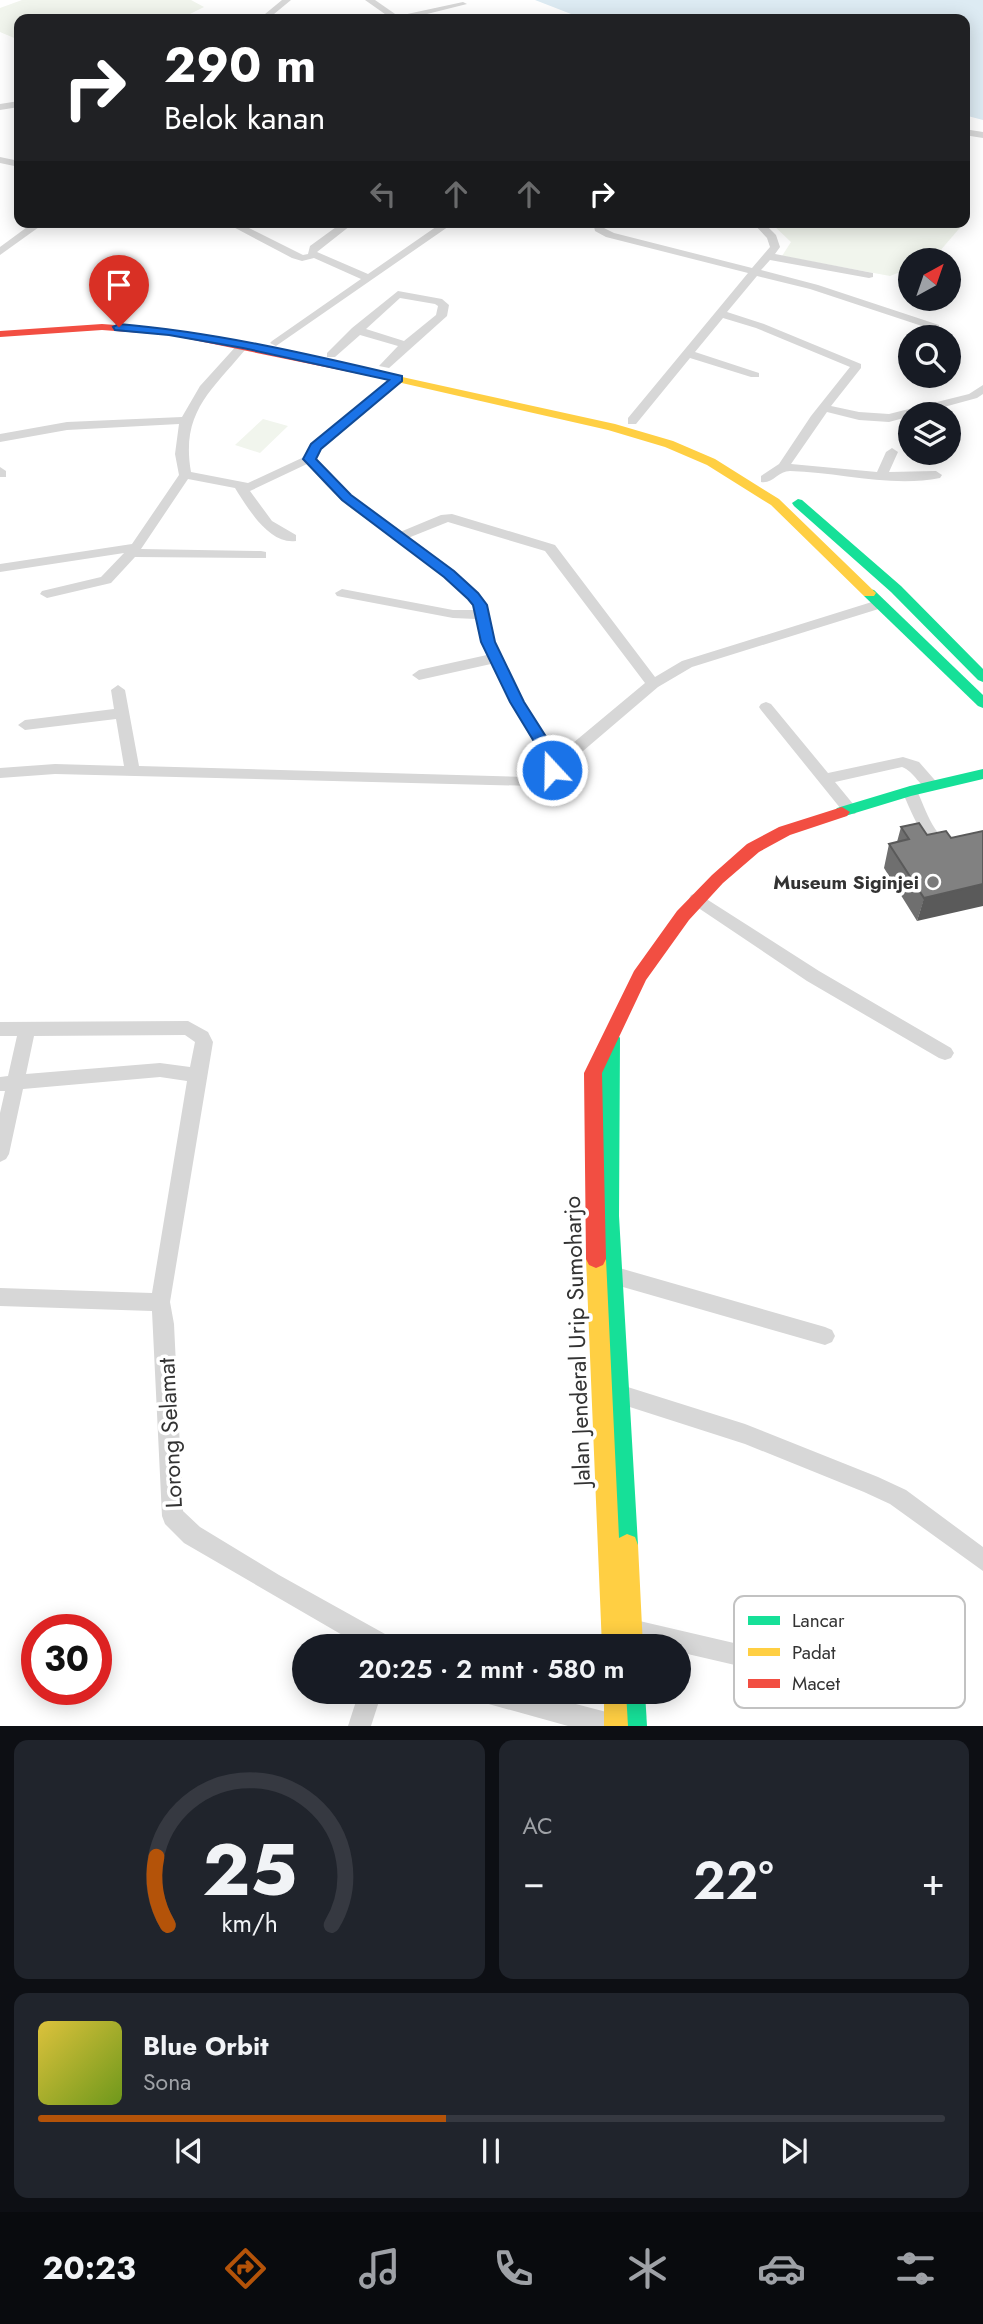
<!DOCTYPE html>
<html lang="id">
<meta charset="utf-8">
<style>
:root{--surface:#171b24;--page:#20242c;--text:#f1f3f6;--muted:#9ea1a6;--line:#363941;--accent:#b45309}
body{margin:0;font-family:Jost,sans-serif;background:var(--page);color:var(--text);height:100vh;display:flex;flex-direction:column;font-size:26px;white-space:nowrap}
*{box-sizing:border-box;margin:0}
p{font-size:23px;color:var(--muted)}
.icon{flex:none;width:38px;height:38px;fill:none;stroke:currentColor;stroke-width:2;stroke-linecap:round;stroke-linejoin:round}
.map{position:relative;height:1726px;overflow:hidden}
.drawer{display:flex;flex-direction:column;gap:14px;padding:14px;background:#0d0f14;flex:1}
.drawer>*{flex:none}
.guide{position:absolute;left:14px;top:14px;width:956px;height:214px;border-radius:14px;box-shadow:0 4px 18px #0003;background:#202124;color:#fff;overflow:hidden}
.needle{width:46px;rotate:40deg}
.fabs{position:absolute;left:898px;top:248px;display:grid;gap:14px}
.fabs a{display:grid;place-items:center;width:63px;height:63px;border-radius:50%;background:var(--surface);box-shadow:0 4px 18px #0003;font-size:35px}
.speed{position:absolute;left:21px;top:1614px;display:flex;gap:14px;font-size:35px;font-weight:700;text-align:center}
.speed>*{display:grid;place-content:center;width:91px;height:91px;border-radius:50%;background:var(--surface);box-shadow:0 4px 18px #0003;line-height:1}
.speed .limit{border:10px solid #d22;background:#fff;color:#111}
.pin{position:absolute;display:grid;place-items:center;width:60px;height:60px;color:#fff;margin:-72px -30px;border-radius:50% 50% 50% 0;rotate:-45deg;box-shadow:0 0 7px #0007}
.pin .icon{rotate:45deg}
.me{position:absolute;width:77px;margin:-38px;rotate:339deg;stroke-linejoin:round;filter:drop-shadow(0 0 5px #0008)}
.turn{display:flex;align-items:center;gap:24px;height:147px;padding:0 35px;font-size:32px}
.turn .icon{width:91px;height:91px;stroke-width:2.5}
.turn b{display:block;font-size:49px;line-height:60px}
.lanes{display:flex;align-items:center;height:66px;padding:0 35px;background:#0003;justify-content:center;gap:35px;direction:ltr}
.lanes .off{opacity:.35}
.big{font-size:52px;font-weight:600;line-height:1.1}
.drawer .tile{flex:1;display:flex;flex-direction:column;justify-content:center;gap:10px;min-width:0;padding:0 24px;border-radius:14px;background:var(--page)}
.drawer .dial{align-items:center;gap:0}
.dial svg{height:182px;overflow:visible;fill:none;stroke:var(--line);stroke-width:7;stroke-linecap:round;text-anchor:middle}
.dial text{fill:var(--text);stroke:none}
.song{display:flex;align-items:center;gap:21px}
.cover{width:84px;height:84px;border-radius:10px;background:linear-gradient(135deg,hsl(50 70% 55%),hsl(80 70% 35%))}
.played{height:7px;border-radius:4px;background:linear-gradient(90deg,var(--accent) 45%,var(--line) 45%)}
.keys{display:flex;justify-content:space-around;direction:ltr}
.heat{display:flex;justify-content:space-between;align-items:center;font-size:38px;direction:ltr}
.drawer .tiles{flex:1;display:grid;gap:14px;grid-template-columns:1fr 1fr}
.tile:last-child{grid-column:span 2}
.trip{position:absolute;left:292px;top:1634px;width:399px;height:70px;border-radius:35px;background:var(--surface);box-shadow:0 4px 18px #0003;font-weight:600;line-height:70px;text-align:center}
.tab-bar{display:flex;height:112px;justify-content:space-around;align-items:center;background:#090b0e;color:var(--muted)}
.tab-bar .icon{width:49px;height:49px}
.tab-bar .current{color:var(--accent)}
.tab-bar b{font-size:32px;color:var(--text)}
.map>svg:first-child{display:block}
.green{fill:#f1f5ed}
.water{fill:#ddebf3}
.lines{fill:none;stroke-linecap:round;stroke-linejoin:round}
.street{fill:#d7d7d7;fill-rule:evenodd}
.fast{fill:#16e098;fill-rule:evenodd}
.slow{fill:#ffcf43;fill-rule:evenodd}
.jam{fill:#f24e42;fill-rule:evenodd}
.wall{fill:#6f6f6f}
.shaded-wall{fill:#5a5a5a}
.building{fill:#818181;stroke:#5a5a5a;stroke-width:2}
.route{fill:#1a73e8;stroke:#114b97;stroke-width:2}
.poi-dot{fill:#7a7a7a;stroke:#fff;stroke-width:2.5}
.labels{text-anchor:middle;stroke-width:7;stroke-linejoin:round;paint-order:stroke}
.poi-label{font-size:19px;font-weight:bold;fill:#333;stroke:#fff;text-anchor:end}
.near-street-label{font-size:23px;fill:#333;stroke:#fff}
.key{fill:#fff;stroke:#c2c2c2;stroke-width:2}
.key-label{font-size:19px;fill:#333}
</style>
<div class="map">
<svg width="983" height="1726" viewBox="0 0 983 1726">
<rect width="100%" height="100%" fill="#fff"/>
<!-- green -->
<g class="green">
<polygon points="22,0 191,0 204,7 180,19 19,19 19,40 0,32 0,8"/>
<polygon points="964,215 970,216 933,259 910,261 910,268 890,276 782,256 791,242 770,222 964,222"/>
<polygon points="263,419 288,426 260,453 235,445"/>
</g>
<!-- water -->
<polygon class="water" points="535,0 983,0 983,120 964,115 964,19 584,19"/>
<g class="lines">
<!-- street -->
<g class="street">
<polygon points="282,0 291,0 268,19 259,19"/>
<polygon points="365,0 375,0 398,16 463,2 467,4 407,19 392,19"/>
<polygon points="496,14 500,17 499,19 482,19"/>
<polygon points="19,101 19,107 0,110 0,104"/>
<polygon points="964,129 983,132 983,138 964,135"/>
<polygon points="0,157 19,161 19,167 0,163"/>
<polygon points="34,222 46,222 0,255 0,247"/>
<polygon points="224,222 237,222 303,255 308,254 310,246 343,222 355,222 317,252 368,274 443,222 455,222 276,346 270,343 272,341 361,279 314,258 302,261 292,258"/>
<path d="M593,222H603L604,228L614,233L752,268L770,247L767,238L752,222H763L776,235L780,247L775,254L873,273V277L869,278L770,260L761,270L818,285L939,325V329H931L810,289L757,276L727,312L764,324L861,364V368L831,406L859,412L889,414L969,394L983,385V394L977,398L889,422L859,420L827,412L791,464L877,472L886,452L892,448L898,452L889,472L936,471L942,475L940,478C891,488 839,472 790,471C778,471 773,484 761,482V476L779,464L811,416L850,367L756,328L723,318L695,352L759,373V377H751L690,358L636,424H628V418L748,273L606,237L595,231Z"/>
<path d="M398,291L442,299L449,305L447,316L389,368L379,366L398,346L360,335L335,357H327V353L352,328ZM400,298L435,304L438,306L436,315L404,341L366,329Z"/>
<path d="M243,342L249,345C214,389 180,410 191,472L248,483L304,457L312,444L394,377H402V381L321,449L315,459L350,495L400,532L441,515L452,514L555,545L655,677L682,661L875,601L880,600L887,604L885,607L692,667L658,687L583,751L562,759L553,778L535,786L55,774L0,778V768L55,764L124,766L116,719L25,730L18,725L25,720L114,709L111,690L118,685L125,690L139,766L529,777L544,769L547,758L542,754L510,702L491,664L419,680L412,675L419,670L487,655L481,642L476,619L453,618L337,596L335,593L342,589L453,610H474C467,581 367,524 341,500C329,489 318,476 307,464L250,491L272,521L296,535V541C269,545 247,507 235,488L188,479L141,549L261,551L266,552V558L135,557L111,583L47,598L40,594L42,591L101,577L124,553L0,572V564L132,544L179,475L175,454L179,424L67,430L0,442V434L67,422L182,417L200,386L239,343ZM448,522L545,551L645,683L573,743L557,750L552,746L524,702L495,642L485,602L454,571L408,538Z"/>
<polygon points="0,467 6,471 6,477 0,477"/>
<path d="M766,702L771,704L828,773L903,757L919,762L940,786L932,791C919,787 915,772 902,767L835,782L858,810L855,814H845L761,710L759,707L761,704Z"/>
<path d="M910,786L915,787C924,803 933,840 954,843C963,845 975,840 983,837V849C975,851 965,855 956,855C925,853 913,815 902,791Z"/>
<polygon points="697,893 819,971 951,1048 954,1053 951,1058 945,1060 939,1058 807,981 691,903 689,899 691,895"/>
<path d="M188,1021L208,1032L213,1042L170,1302L174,1324L183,1511L200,1527L279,1575L394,1639L397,1647H363L184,1543L165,1524L162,1516L152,1311L0,1306V1288L152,1293L187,1081L160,1077L23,1089L9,1154L6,1159L0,1162V1113L5,1091H0V1077L8,1076L17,1036H0V1022ZM185,1035L195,1042L190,1067L160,1063L26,1074L34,1036Z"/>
<polygon points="609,1265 825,1327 832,1330 835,1336 832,1342 825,1345 609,1283 602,1280 599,1274 602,1268"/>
<polygon points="615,1383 745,1424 878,1477 906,1490 983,1547 983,1571 890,1504 864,1492 745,1444 608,1400 605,1393 608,1386"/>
<path d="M631,1619L786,1655L794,1658L797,1666L794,1674L786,1677L679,1652V1647C659,1647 641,1646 623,1638L620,1630L623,1622Z"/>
<polygon points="359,1692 382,1692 371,1726 348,1726"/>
<polygon points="474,1692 530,1692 614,1714 622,1718 625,1726 568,1726 485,1703 477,1700"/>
</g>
<!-- fast -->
<g class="fast">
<polygon points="798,499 802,500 901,586 983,669 983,682 978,680 891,592 794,506 792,503"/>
<polygon points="869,589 874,590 983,695 983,708 978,706 864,596 864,590"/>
<polygon points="983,769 983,779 911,796 842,817 834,812 837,808 910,786"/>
<polygon points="611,1031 617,1033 620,1038 619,1216 638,1545 635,1553 627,1556 619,1553 616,1545 601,1216 602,1038 605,1033"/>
<polygon points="623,1692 645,1692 647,1726 623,1726"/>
</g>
<!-- slow -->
<g class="slow">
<polygon points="384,373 615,424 673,441 715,459 779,499 876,593 874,596 864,596 771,505 707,465 665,447 608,430 380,378 380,374"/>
<polygon points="596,1250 603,1253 606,1259 619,1538 627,1534 635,1537 638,1545 643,1647 602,1647 586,1259 589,1253"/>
<polygon points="604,1692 626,1692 628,1726 604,1726"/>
</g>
<!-- jam -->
<g class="jam">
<polygon points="102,324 169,329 384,373 390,376 384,379 169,335 102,330 0,337 0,331"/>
<polygon points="842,807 850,812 847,816 790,835 759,852 723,883 689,920 646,980 602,1073 606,1259 603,1265 596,1268 589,1265 586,1259 584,1073 634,971 677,911 712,875 747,844 779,827"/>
</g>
</g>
<!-- wall -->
<polygon class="wall" points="901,827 927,835 946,831 917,921 884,868 889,844 897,842"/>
<!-- shaded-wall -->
<polygon class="shaded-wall" points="983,884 983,906 917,921 924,898"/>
<!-- building -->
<polygon class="building" points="919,823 927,835 946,831 951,838 983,831 983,884 924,898 889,844 909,839 901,827"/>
<!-- route -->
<path class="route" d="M119,324C214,332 309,354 402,376V381L321,449L316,459L351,495L454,571L478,593L487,605L495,642L524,702L552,746L563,756L558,774H547L545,770L547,758L541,753L510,702L481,642L473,605L468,599L444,577L342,500L303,459L311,444L389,380L243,348L169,335L115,330L113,327Z"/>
<!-- markers -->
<circle class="poi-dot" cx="933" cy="882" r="7"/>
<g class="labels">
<!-- poi labels -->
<g class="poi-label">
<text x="919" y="889">Museum Siginjei</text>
</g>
<!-- near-street labels -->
<g class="near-street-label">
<text transform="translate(577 1341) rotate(-92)" y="8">Jalan Jenderal Urip Sumoharjo</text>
<text transform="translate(170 1433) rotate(-93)" y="8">Lorong Selamat</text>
</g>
</g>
<!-- legend -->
<rect x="734" y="1596" width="231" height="112" rx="10" class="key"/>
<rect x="748" y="1616" width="32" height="9" fill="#16e098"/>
<rect x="748" y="1648" width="32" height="8" fill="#ffcf43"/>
<rect x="748" y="1679" width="32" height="9" fill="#f24e42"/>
<g class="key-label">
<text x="792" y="1627">Lancar</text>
<text x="792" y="1659">Padat</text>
<text x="792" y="1690">Macet</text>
</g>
</svg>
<div class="fabs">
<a><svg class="needle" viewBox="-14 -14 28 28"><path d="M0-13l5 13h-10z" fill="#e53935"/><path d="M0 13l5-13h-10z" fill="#9ea1a6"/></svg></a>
<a><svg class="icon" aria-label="search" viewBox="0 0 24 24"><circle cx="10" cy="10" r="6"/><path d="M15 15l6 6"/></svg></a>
<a><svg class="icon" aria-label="layers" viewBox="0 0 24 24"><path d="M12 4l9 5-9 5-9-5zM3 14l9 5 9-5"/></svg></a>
</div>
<div class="speed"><div class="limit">30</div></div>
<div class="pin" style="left:119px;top:327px;background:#d93025"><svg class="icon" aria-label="arrive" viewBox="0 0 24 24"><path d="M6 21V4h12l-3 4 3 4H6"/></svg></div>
<svg class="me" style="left:552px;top:770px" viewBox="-20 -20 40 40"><circle r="17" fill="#1a73e8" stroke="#fff" stroke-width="3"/><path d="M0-11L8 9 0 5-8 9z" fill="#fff"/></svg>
<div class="trip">20:25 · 2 mnt · 580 m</div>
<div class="guide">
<div class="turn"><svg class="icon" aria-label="right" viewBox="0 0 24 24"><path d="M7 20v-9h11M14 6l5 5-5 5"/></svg><div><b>290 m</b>Belok kanan</div></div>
<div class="lanes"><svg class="icon off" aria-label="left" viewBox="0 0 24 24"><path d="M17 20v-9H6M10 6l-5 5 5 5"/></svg><svg class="icon off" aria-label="ahead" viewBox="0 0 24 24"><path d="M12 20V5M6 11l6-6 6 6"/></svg><svg class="icon off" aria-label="ahead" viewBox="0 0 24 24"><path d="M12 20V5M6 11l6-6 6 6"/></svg><svg class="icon" aria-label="right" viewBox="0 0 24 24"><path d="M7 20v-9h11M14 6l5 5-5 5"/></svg></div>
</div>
</div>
<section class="drawer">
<div class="tiles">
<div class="tile dial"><svg viewBox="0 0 100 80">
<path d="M14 69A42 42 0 1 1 86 69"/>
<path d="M14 69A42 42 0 0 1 9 39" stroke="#b45309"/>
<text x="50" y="56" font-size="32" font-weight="700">25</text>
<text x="50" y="72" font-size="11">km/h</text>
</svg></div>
<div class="tile"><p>AC</p>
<div class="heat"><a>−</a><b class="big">22°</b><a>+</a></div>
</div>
<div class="tile">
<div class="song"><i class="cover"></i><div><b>Blue Orbit</b><p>Sona</p></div></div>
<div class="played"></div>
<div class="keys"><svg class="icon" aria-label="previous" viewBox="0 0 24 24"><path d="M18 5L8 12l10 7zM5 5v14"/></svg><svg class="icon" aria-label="pause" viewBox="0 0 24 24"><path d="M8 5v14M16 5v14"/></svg><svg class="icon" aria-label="next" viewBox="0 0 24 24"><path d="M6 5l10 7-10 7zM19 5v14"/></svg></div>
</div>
</div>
</section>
<nav class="tab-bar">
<b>20:23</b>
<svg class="icon current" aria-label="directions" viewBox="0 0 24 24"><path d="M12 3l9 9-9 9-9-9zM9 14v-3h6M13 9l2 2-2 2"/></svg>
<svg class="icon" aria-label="music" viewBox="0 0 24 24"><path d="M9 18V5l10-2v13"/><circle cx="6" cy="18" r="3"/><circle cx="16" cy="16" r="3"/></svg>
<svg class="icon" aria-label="phone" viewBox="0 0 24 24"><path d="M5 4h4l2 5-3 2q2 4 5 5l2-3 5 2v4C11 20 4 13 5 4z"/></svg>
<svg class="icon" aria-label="climate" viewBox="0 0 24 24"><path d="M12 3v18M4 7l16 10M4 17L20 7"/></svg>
<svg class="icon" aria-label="car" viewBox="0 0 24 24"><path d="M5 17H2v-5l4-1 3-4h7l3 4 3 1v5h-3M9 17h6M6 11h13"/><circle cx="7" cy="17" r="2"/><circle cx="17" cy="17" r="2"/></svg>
<svg class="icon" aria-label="filters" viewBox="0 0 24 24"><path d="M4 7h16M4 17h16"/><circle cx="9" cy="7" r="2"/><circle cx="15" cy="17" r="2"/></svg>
</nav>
